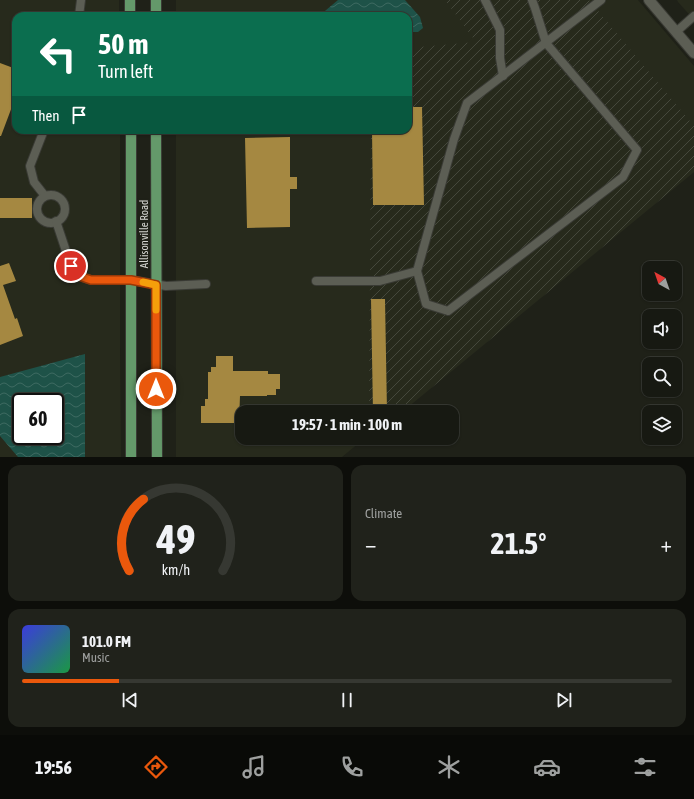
<!DOCTYPE html>
<meta charset="utf-8">
<style>
:root{--surface:#171912;--page:#20221b;--text:#f1f3f6;--muted:#9ea09f;--line:#363832;--accent:#ea580c}
body{margin:0;font-family:"Asap Condensed",sans-serif;background:var(--page);color:var(--text);height:100vh;display:flex;flex-direction:column;font-size:15px;white-space:nowrap}
*{box-sizing:border-box;margin:0}
p{font-size:13px;color:var(--muted)}
.icon{flex:none;width:22px;height:22px;fill:none;stroke:currentColor;stroke-width:2;stroke-linecap:round;stroke-linejoin:round}
.map{position:relative;height:457px;overflow:hidden}
.side{display:flex;flex-direction:column;gap:8px;padding:8px;background:#0d0e0a;flex:1}
.side>*{flex:none}
.banner{position:absolute;left:12px;top:12px;width:400px;height:122px;border-radius:12px;box-shadow:0 1px 3px #0004,0 0 0 1px var(--line);background:#0b6e4f;color:#fff;overflow:hidden}
.needle{width:26px;rotate:320deg}
.buttons{position:absolute;left:642px;top:261px;display:grid;gap:8px}
.buttons a{display:grid;place-items:center;width:40px;height:40px;border-radius:8px;background:var(--surface);box-shadow:0 1px 3px #0004,0 0 0 1px var(--line);font-size:20px}
.speed{position:absolute;left:12px;top:393px;display:flex;gap:8px;font-size:20px;font-weight:700;text-align:center}
.speed>*{display:grid;place-content:center;width:52px;height:52px;border-radius:50%;background:var(--surface);box-shadow:0 1px 3px #0004,0 0 0 1px var(--line);line-height:1}
.speed .limit{border:2px solid #111;border-radius:6px;background:#fff;color:#111}
.pin{position:absolute;display:grid;place-items:center;width:34px;height:34px;color:#fff;margin:-17px;border:2px solid #fff;border-radius:50%;box-shadow:0 1px 4px #0007}
.me{position:absolute;width:44px;margin:-22px;rotate:0deg;stroke-linejoin:round;filter:drop-shadow(0 0 3px #0008)}
.turn{display:flex;align-items:center;gap:14px;height:84px;padding:0 20px;font-size:18px}
.turn .icon{width:52px;height:52px;stroke-width:2.5}
.turn b{display:block;font-size:28px;line-height:34px}
.then{display:flex;align-items:center;height:38px;padding:0 20px;background:#0003;gap:8px;font-size:15px}
.big{font-size:30px;font-weight:700;line-height:1.1}
.side .tile{flex:1;display:flex;flex-direction:column;justify-content:center;gap:6px;min-width:0;padding:0 14px;border-radius:12px;background:var(--page)}
.side .dial{align-items:center;gap:0}
.dial svg{height:104px;overflow:visible;fill:none;stroke:var(--line);stroke-width:7;stroke-linecap:round;text-anchor:middle}
.dial text{fill:var(--text);stroke:none}
.song{display:flex;align-items:center;gap:12px}
.cover{width:48px;height:48px;border-radius:6px;background:linear-gradient(135deg,hsl(240 70% 55%),hsl(140 70% 35%))}
.played{height:4px;border-radius:2px;background:linear-gradient(90deg,var(--accent) 15%,var(--line) 15%)}
.keys{display:flex;justify-content:space-around;direction:ltr}
.heat{display:flex;justify-content:space-between;align-items:center;font-size:22px;direction:ltr}
.side .tiles{flex:1;display:grid;gap:8px;grid-template-columns:1fr 1fr}
.tile:last-child{grid-column:span 2}
.trip{position:absolute;left:235px;top:405px;width:224px;height:40px;border-radius:12px;background:var(--surface);box-shadow:0 1px 3px #0004,0 0 0 1px var(--line);font-weight:700;line-height:40px;text-align:center}
.dock{display:flex;height:64px;justify-content:space-around;align-items:center;background:#090a07;color:var(--muted)}
.dock .icon{width:28px;height:28px}
.dock .active{color:var(--accent)}
.dock b{font-size:18px;color:var(--text)}
.map>svg:first-child{display:block}
.built{fill:#272a1c;fill-rule:evenodd}
.industrial{fill:url(#industrial-furrows)}
.water{fill:url(#water-waves);fill-rule:evenodd}
.building{fill:#a58841}
.lines{fill:none;stroke-linecap:round;stroke-linejoin:round}
.lane-casing{stroke:#3a3b35;stroke-width:10}
.street-casing{stroke:#3a3b35;stroke-width:12}
.primary-casing{stroke:#3a3b35;stroke-width:12}
.lane{stroke:#5c5e54;stroke-width:8}
.street{stroke:#5c5e54;stroke-width:10}
.primary{stroke:#64996a;stroke-width:10}
.route-casing{stroke:#983908;stroke-width:10}
.route{stroke:#ea580c;stroke-width:7}
.slow{stroke:#f59e0b;stroke-width:7}
.labels{text-anchor:middle;stroke-width:4;stroke-linejoin:round;paint-order:stroke}
.street-label{font-size:11px;fill:#d4d5d0;stroke:#1f2118}
</style>
<div class="map">
<svg width="694" height="457" viewBox="0 0 694 457">
<defs>
<pattern id="industrial-furrows" width="10" height="10" patternUnits="userSpaceOnUse"><rect width="10" height="10" fill="#272a1c"/><path d="M-1 1l2-2M0 10L10 0M9 11l2-2" fill="none" stroke="#45483c"/></pattern>
<pattern id="water-waves" width="16" height="10" patternUnits="userSpaceOnUse"><rect width="16" height="10" fill="#1e5248"/><path d="M0 5q4-4 8 0t8 0" fill="none" stroke="#3e6a61"/></pattern>
</defs>
<rect width="100%" height="100%" fill="#1f2118"/>
<!-- built -->
<g class="built">
<path d="M0,0H119V16H16V130H120V348L121,457H0ZM21,402H55V436H21Z"/>
<polygon points="176,0 638,0 694,66 694,167 396,412 242,412 242,438 365,438 342,457 176,457 176,130 408,130 408,16 176,16"/>
<polygon points="677,0 694,0 694,20 678,2"/>
</g>
<!-- industrial -->
<polygon class="industrial" points="445,0 589,0 694,126 694,172 402,412 369,412 371,130 408,130 408,48 476,42"/>
<!-- water -->
<g class="water">
<polygon points="338,0 405,0 420,17 423,28 418,32 408,32 408,16 319,16"/>
<path d="M85,354V457H18L0,436V377ZM21,402H55V436H21Z"/>
</g>
<!-- building -->
<g class="building">
<polygon points="0,63 16,69 16,96 1,136 0,136"/>
<polygon points="408,107 422,107 424,205 373,205 372,130 408,130"/>
<polygon points="290,137 290,177 297,177 297,189 290,189 290,227 247,228 245,138"/>
<rect x="0" y="198" width="32" height="20"/>
<polygon points="9,263 16,281 3,285 15,319 17,318 23,336 0,345 0,266"/>
<polygon points="371,299 385,299 387,412 373,412"/>
<polygon points="216,356 233,356 233,371 268,371 268,374 280,374 280,389 276,389 276,395 267,395 267,396 240,396 239,423 201,423 201,406 205,406 205,399 208,399 208,372 211,372 211,367 216,367"/>
</g>
<g class="lines">
<!-- lane casing -->
<g class="lane-casing">
<g id="lane">
<polyline points="485,0 500,30 500,58 503,76"/>
<polyline points="532,0 535,8 546,43 637,150 623,177 448,311 426,304 417,271 454,139 467,103 601,0"/>
<polyline points="79,16 81,0"/>
<polyline points="676,32 694,16"/>
<polyline points="44,130 30,166 34,182 45,196"/>
<circle cx="51" cy="209" r="14"/>
<polyline points="56,221 71,266 75,272 82,277 91,280 131,280 166,286 206,284"/>
<polyline points="316,281 380,281 417,271"/>
</g>
</g>
<!-- street casing -->
<g class="street-casing">
<polyline id="street" points="649,0 694,53"/>
</g>
<!-- primary casing -->
<g class="primary-casing">
<g id="primary">
<polyline points="130,0 130,16"/>
<polyline points="156,0 156,16"/>
<polyline points="131,130 131,457"/>
<polyline points="156,130 157,457"/>
</g>
</g>
<!-- lane -->
<use href="#lane" class="lane"/>
<!-- street -->
<use href="#street" class="street"/>
<!-- primary -->
<use href="#primary" class="primary"/>
</g>
<g class="lines">
<!-- route casing -->
<g class="route-casing">
<polyline id="route" points="71,266 75,272 82,277 91,280 131,280 156,285 156,389"/>
</g>
<!-- route -->
<use href="#route" class="route"/>
<!-- slow -->
<polyline class="slow" points="143,282 156,285 156,310"/>
</g>
<g class="labels">
<!-- street labels -->
<g class="street-label">
<text transform="translate(144 234) rotate(-90)" y="4">Allisonville Road</text>
</g>
</g>
</svg>
<div class="buttons">
<a><svg class="needle" viewBox="-14 -14 28 28"><path d="M0-13l5 13h-10z" fill="#e53935"/><path d="M0 13l5-13h-10z" fill="#9ea09f"/></svg></a>
<a><svg class="icon" aria-label="sound" viewBox="0 0 24 24"><path d="M4 9h4l5-4v14l-5-4H4zM17 9q2 3 0 6"/></svg></a>
<a><svg class="icon" aria-label="search" viewBox="0 0 24 24"><circle cx="10" cy="10" r="6"/><path d="M15 15l6 6"/></svg></a>
<a><svg class="icon" aria-label="layers" viewBox="0 0 24 24"><path d="M12 4l9 5-9 5-9-5zM3 14l9 5 9-5"/></svg></a>
</div>
<div class="speed"><div class="limit">60</div></div>
<div class="pin" style="left:71px;top:266px;background:#d93025"><svg class="icon" aria-label="arrive" viewBox="0 0 24 24"><path d="M6 21V4h12l-3 4 3 4H6"/></svg></div>
<svg class="me" style="left:156px;top:389px" viewBox="-20 -20 40 40"><circle r="17" fill="#ea580c" stroke="#fff" stroke-width="3"/><path d="M0-11L8 9 0 5-8 9z" fill="#fff"/></svg>
<div class="trip">19:57 · 1 min · 100 m</div>
<div class="banner">
<div class="turn"><svg class="icon" aria-label="left" viewBox="0 0 24 24"><path d="M17 20v-9H6M10 6l-5 5 5 5"/></svg><div><b>50 m</b>Turn left</div></div>
<div class="then">Then<svg class="icon" aria-label="arrive" viewBox="0 0 24 24"><path d="M6 21V4h12l-3 4 3 4H6"/></svg></div>
</div>
</div>
<section class="side">
<div class="tiles">
<div class="tile dial"><svg viewBox="0 0 100 80">
<path d="M14 69A42 42 0 1 1 86 69"/>
<path d="M14 69A42 42 0 0 1 25 14" stroke="#ea580c"/>
<text x="50" y="56" font-size="32" font-weight="700">49</text>
<text x="50" y="72" font-size="11">km/h</text>
</svg></div>
<div class="tile"><p>Climate</p>
<div class="heat"><a>−</a><b class="big">21.5°</b><a>+</a></div>
</div>
<div class="tile">
<div class="song"><i class="cover"></i><div><b>101.0 FM</b><p>Music</p></div></div>
<div class="played"></div>
<div class="keys"><svg class="icon" aria-label="previous" viewBox="0 0 24 24"><path d="M18 5L8 12l10 7zM5 5v14"/></svg><svg class="icon" aria-label="pause" viewBox="0 0 24 24"><path d="M8 5v14M16 5v14"/></svg><svg class="icon" aria-label="next" viewBox="0 0 24 24"><path d="M6 5l10 7-10 7zM19 5v14"/></svg></div>
</div>
</div>
</section>
<nav class="dock">
<b>19:56</b>
<svg class="icon active" aria-label="directions" viewBox="0 0 24 24"><path d="M12 3l9 9-9 9-9-9zM9 14v-3h6M13 9l2 2-2 2"/></svg>
<svg class="icon" aria-label="music" viewBox="0 0 24 24"><path d="M9 18V5l10-2v13"/><circle cx="6" cy="18" r="3"/><circle cx="16" cy="16" r="3"/></svg>
<svg class="icon" aria-label="phone" viewBox="0 0 24 24"><path d="M5 4h4l2 5-3 2q2 4 5 5l2-3 5 2v4C11 20 4 13 5 4z"/></svg>
<svg class="icon" aria-label="climate" viewBox="0 0 24 24"><path d="M12 3v18M4 7l16 10M4 17L20 7"/></svg>
<svg class="icon" aria-label="car" viewBox="0 0 24 24"><path d="M5 17H2v-5l4-1 3-4h7l3 4 3 1v5h-3M9 17h6M6 11h13"/><circle cx="7" cy="17" r="2"/><circle cx="17" cy="17" r="2"/></svg>
<svg class="icon" aria-label="filters" viewBox="0 0 24 24"><path d="M4 7h16M4 17h16"/><circle cx="9" cy="7" r="2"/><circle cx="15" cy="17" r="2"/></svg>
</nav>
